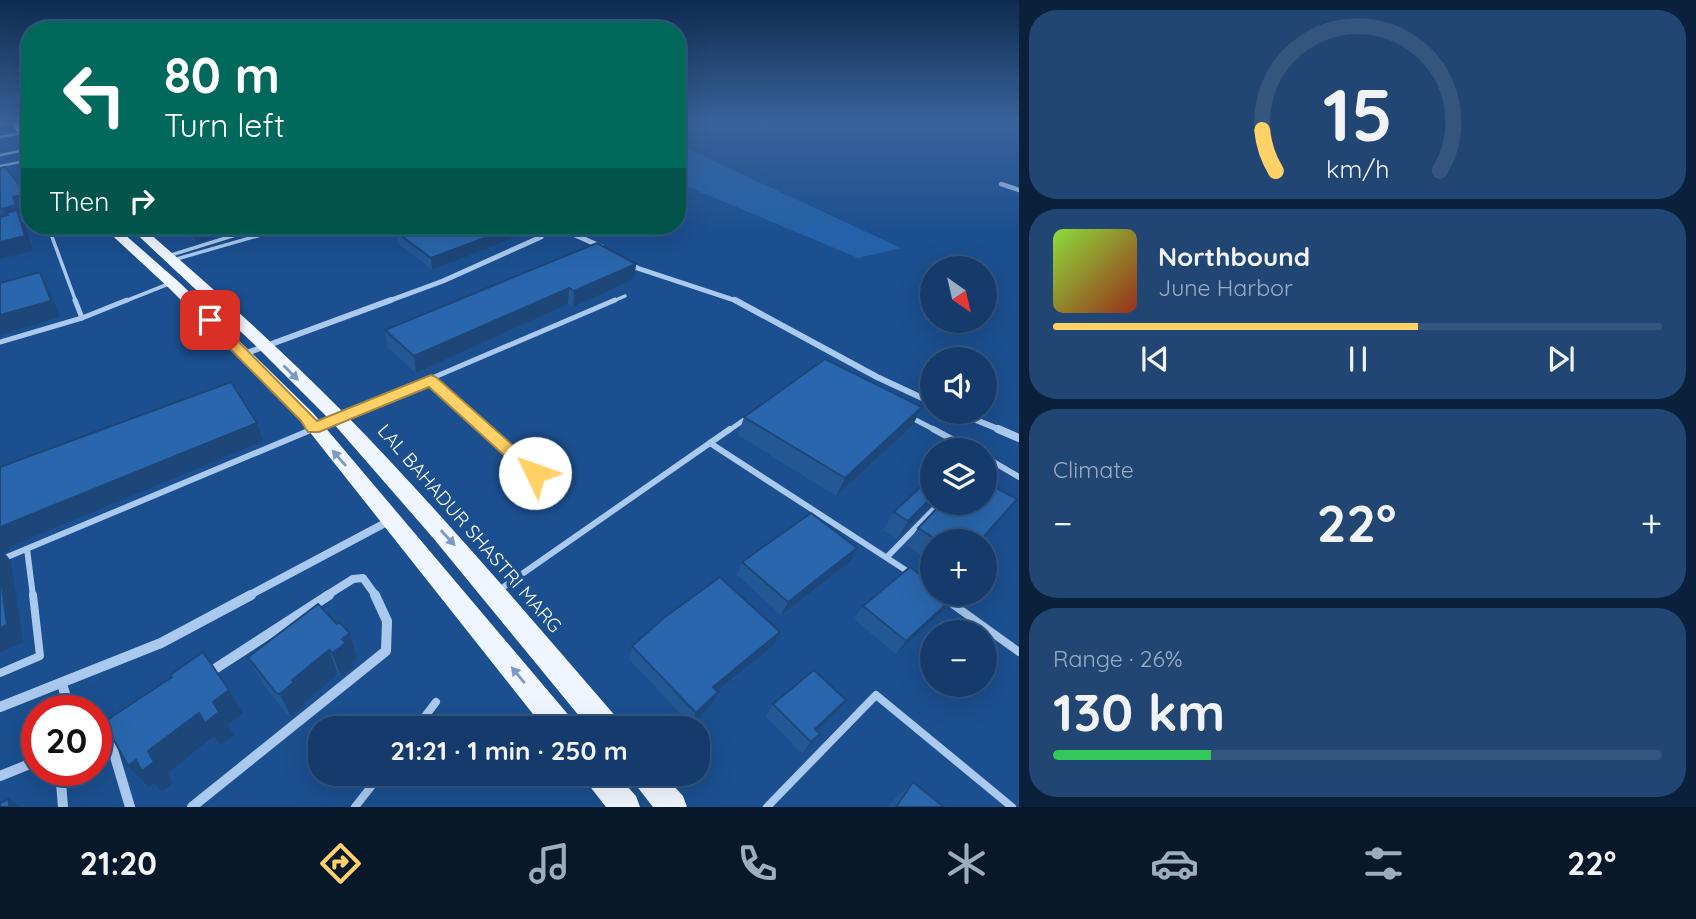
<!DOCTYPE html>
<meta charset="utf-8">
<style>
:root{--surface:#143b6b;--page:#214673;--text:#f1f3f6;--muted:#9dadc1;--line:#33557e;--accent:#ffd166}
body{margin:0;font-family:Quicksand,sans-serif;background:var(--page);color:var(--text);height:100vh;display:flex;flex-direction:column;font-size:26px;white-space:nowrap}
*{box-sizing:border-box;margin:0}
p{font-size:23px;color:var(--muted)}
.icon{flex:none;width:38px;height:38px;fill:none;stroke:currentColor;stroke-width:2;stroke-linecap:round;stroke-linejoin:round}
.map{position:relative;flex:1;overflow:hidden}
.drawer{display:flex;flex-direction:column;gap:10px;padding:10px;background:#0b203b;width:677px}
.drawer>*{flex:none}
.banner{position:absolute;left:21px;top:21px;width:665px;height:214px;border-radius:28px;box-shadow:0 7px 28px #0002,0 0 0 2px var(--line);background:#00695c;color:#fff;overflow:hidden}
.needle{width:46px;rotate:146deg}
.tools{position:absolute;left:920px;top:256px;display:grid;gap:14px}
.tools a{display:grid;place-items:center;width:77px;height:77px;border-radius:50%;background:var(--surface);box-shadow:0 7px 28px #0002,0 0 0 2px var(--line);font-size:35px}
.speed{position:absolute;left:21px;top:695px;display:flex;gap:14px;font-size:35px;font-weight:700;text-align:center}
.speed>*{display:grid;place-content:center;width:91px;height:91px;border-radius:50%;background:var(--surface);box-shadow:0 7px 28px #0002,0 0 0 2px var(--line);line-height:1}
.speed .limit{border:10px solid #d22;background:#fff;color:#111}
.pin{position:absolute;display:grid;place-items:center;width:60px;height:60px;color:#fff;margin:-30px;border-radius:14px;box-shadow:0 4px 10px #0006}
.me{position:absolute;width:77px;margin:-38px;rotate:312deg;stroke-linejoin:round;filter:drop-shadow(0 0 5px #0008)}
.turn{display:flex;align-items:center;gap:24px;height:147px;padding:0 28px;font-size:32px}
.turn .icon{width:91px;height:91px;stroke-width:2.5}
.turn b{display:block;font-size:49px;line-height:60px}
.then{display:flex;align-items:center;height:66px;padding:0 28px;background:#0003;gap:14px;font-size:26px}
.big{font-size:52px;font-weight:800;line-height:1.1}
.drawer .tile{flex:1;display:flex;flex-direction:column;justify-content:center;gap:10px;min-width:0;padding:0 24px;border-radius:28px;background:var(--page)}
.drawer .dial{align-items:center;gap:0}
.dial svg{height:182px;overflow:visible;fill:none;stroke:var(--line);stroke-width:7;stroke-linecap:round;text-anchor:middle}
.dial text{fill:var(--text);stroke:none}
.song{display:flex;align-items:center;gap:21px}
.cover{width:84px;height:84px;border-radius:10px;background:linear-gradient(135deg,hsl(90 70% 55%),hsl(10 70% 35%))}
.played{height:7px;border-radius:4px;background:linear-gradient(90deg,var(--accent) 60%,var(--line) 60%)}
.keys{display:flex;justify-content:space-around;direction:ltr}
.heat{display:flex;justify-content:space-between;align-items:center;font-size:38px;direction:ltr}
.charge{height:10px;border-radius:5px;background:linear-gradient(90deg,#34c759 26%,var(--line) 0)}
.trip{position:absolute;left:308px;top:716px;width:402px;height:70px;border-radius:28px;background:var(--surface);box-shadow:0 7px 28px #0002,0 0 0 2px var(--line);font-weight:800;line-height:70px;text-align:center}
.tabs{display:flex;height:112px;justify-content:space-around;align-items:center;background:#08182b;color:var(--muted)}
.tabs .icon{width:49px;height:49px}
.tabs .active{color:var(--accent)}
.tabs b{font-size:32px;color:var(--text)}
main{display:flex;flex:1;min-height:0}
.map>svg:first-child{display:block}
.green{fill:#2461a8}
.lines{fill:none;stroke-linecap:round;stroke-linejoin:round}
.lane-far4{stroke:#a9c9ee;stroke-width:2.5}
.lane-far3{stroke:#a9c9ee;stroke-width:3.5}
.lane-far2{stroke:#a9c9ee;stroke-width:5}
.lane-far1{stroke:#a9c9ee;stroke-width:6}
.lane{stroke:#a9c9ee;stroke-width:8}
.street-far4{stroke:#a9c9ee;stroke-width:4.5}
.street-far3{stroke:#a9c9ee;stroke-width:5}
.street-far2{stroke:#a9c9ee;stroke-width:6}
.street-far1{stroke:#a9c9ee;stroke-width:8}
.street{stroke:#a9c9ee;stroke-width:10}
.primary{fill:#f0f6ff;fill-rule:evenodd}
.wall{fill:#245895}
.shaded-wall{fill:#1d4779}
.building{fill:#2a66ad;stroke:#1d4779;stroke-width:2}
.oneway{fill:#7b9ac1}
.route{fill:#ffd166;stroke:#a68842;stroke-width:2}
.labels{text-anchor:middle;stroke-width:7;stroke-linejoin:round;paint-order:stroke}
.street-label{font-size:19px;fill:#fff;stroke:#1b4f8f}
</style>
<main>
<div class="map">
<svg width="1019" height="807" viewBox="0 0 1019 807">
<rect width="100%" height="100%" fill="#1b4f8f"/>
<!-- green -->
<polygon class="green" points="677,144 692,151 901,248 858,258 677,182"/>
<g class="lines">
<!-- lane-far4 -->
<g class="lane-far4">
<polyline points="0,137 23,133"/>
<polyline points="0,155 30,149"/>
<polyline points="0,166 30,160"/>
</g>
<!-- lane-far3 -->
<g class="lane-far3">
<polyline points="17,222 30,219"/>
<polyline points="48,226 76,302"/>
<polyline points="144,234 173,226"/>
<polyline points="168,256 261,227 276,226"/>
<polyline points="173,260 278,230"/>
<polyline points="123,302 171,283"/>
<polyline points="611,302 625,296"/>
</g>
<!-- lane-far2 -->
<g class="lane-far2">
<polyline points="75,300 82,318"/>
<polyline points="0,342 82,318 127,300"/>
<polyline points="431,380 488,431"/>
<polyline points="910,417 937,431"/>
<polyline points="308,431 615,300"/>
<polyline points="728,431 747,418"/>
</g>
<!-- lane-far1 -->
<g class="lane-far1">
<polyline points="486,429 555,491"/>
<polyline points="933,429 972,450"/>
<polyline points="710,443 910,573"/>
<polyline points="985,457 1019,477"/>
<polyline points="27,549 33,596"/>
<polyline points="888,556 941,502"/>
<polyline points="0,560 313,429"/>
<polyline points="499,590 730,429"/>
<polyline points="938,593 943,596"/>
</g>
<!-- lane -->
<g class="lane">
<polyline points="940,595 1019,652"/>
<polyline points="0,673 40,656 33,595"/>
<polyline points="416,728 436,702"/>
<polyline points="355,807 381,774"/>
<polyline points="767,807 876,695 1012,807"/>
</g>
<!-- street-far4 -->
<g class="street-far4">
<polyline points="0,124 20,121"/>
<polyline points="1001,184 1019,190"/>
</g>
<!-- street-far3 -->
<g class="street-far3">
<polyline points="555,226 602,247"/>
<polyline points="627,262 637,268 740,302"/>
<polyline points="386,302 443,281 541,237"/>
</g>
<!-- street-far2 -->
<g class="street-far2">
<polyline points="735,300 877,377 933,403"/>
<polyline points="244,354 391,300"/>
<polyline points="954,411 1003,431"/>
</g>
<!-- street-far1 -->
<g class="street-far1">
<polyline points="998,429 1019,438"/>
<polyline points="248,596 389,521"/>
<polyline points="326,596 353,579 363,578 376,596"/>
</g>
<!-- street -->
<g class="street">
<polyline points="207,674 329,595"/>
<polyline points="62,684 70,710"/>
<polyline points="0,707 161,643 251,595"/>
<polyline points="107,730 130,807"/>
<polyline points="96,733 114,727"/>
<polyline points="60,770 63,807"/>
<polyline points="0,776 37,761"/>
<polyline points="192,807 386,651 387,621 375,595"/>
</g>
<!-- primary -->
<g class="primary">
<polygon points="9,121 17,121 30,139 30,149"/>
<polygon points="102,226 115,226 180,283 313,413 571,718 575,728 544,728 301,421 170,289"/>
<path d="M128,226H141C210,286 279,347 344,413C439,510 528,615 617,718L621,728H589L434,539L333,423L258,348Z"/>
<polygon points="584,774 616,774 636,796 640,807 606,807 588,784"/>
<polygon points="631,774 663,774 683,796 687,807 653,807 635,784"/>
</g>
</g>
<!-- wall -->
<g class="wall">
<polygon points="183,226 250,226 196,243 184,229"/>
<polygon points="541,227 432,270 398,243 396,232"/>
<polygon points="636,264 634,279 573,307 568,304 416,373 387,347 385,330"/>
<polygon points="744,417 913,425 836,496 738,435"/>
<polygon points="933,475 933,502 897,539 883,530 894,512"/>
<polygon points="1003,517 982,541 933,541 933,563 906,545 918,528"/>
<polygon points="742,562 850,562 781,615 737,575"/>
<polygon points="953,598 942,612 896,654 854,619 863,606"/>
<polygon points="337,624 350,633 357,658 352,662 354,667 341,677 338,674 304,703 305,706 291,717 288,716 261,681 248,657"/>
<polygon points="780,632 774,645 717,691 718,692 712,704 691,725 629,659 632,646"/>
<polygon points="846,700 837,712 817,731 811,745 802,754 766,716 773,704"/>
<polygon points="913,782 944,807 888,807 891,802"/>
</g>
<!-- shaded-wall -->
<g class="shaded-wall">
<polygon points="27,194 30,199 30,205 19,208 22,216 20,217 25,225 33,251 0,259 0,242 25,236 9,219 8,220 2,209 13,197"/>
<polygon points="210,226 250,226 196,243 192,231"/>
<polygon points="516,226 541,226 541,227 432,270 431,258"/>
<polygon points="636,264 634,279 573,307 574,291"/>
<polygon points="40,272 48,288 60,317 0,335 0,315"/>
<polygon points="569,288 568,304 416,373 414,356"/>
<polygon points="922,407 913,425 836,496 845,478"/>
<polygon points="257,423 263,441 9,547 10,550 4,552 11,561 23,642 0,653 0,527"/>
<polygon points="933,496 933,502 897,539 908,521"/>
<polygon points="1017,499 1003,517 982,541 980,541"/>
<polygon points="857,548 850,562 781,615 788,602"/>
<polygon points="953,598 942,612 896,654 906,641"/>
<polygon points="780,632 774,645 707,699 713,687"/>
<polygon points="350,633 357,658 352,662 354,667 341,677 332,653 342,639"/>
<polygon points="329,650 338,674 304,703 305,706 291,717 280,694 292,680"/>
<polygon points="229,690 243,713 228,725 234,735 221,745 214,736 168,773 173,783 162,792 154,783 149,787 128,766"/>
<polygon points="718,692 712,704 691,725 696,713"/>
<polygon points="846,700 837,712 807,741 815,729"/>
<polygon points="820,734 811,745 802,754 811,742"/>
<polygon points="9,799 21,807 9,807"/>
</g>
<!-- building -->
<g class="building">
<polygon points="5,167 27,194 13,197 16,205 2,209 0,206 0,168"/>
<polygon points="17,210 25,236 0,242 0,217 8,215 6,213"/>
<polygon points="187,226 210,226 192,231"/>
<polygon points="414,226 516,226 431,258 396,232"/>
<polygon points="597,243 636,264 574,291 569,288 414,356 385,330"/>
<polygon points="40,272 51,301 0,315 0,283"/>
<polygon points="825,359 922,407 845,478 744,417"/>
<polygon points="231,382 257,423 0,527 0,467"/>
<polygon points="933,475 933,496 908,521 894,512"/>
<polygon points="985,482 1017,499 980,541 939,541 918,528 943,502 985,502"/>
<polygon points="811,513 857,548 788,602 742,562"/>
<polygon points="910,567 933,584 933,593 946,593 953,598 906,641 863,606"/>
<polygon points="0,571 7,625 0,628"/>
<polygon points="720,577 780,632 713,687 718,692 696,713 632,646 665,617"/>
<polygon points="318,604 337,624 339,622 350,633 342,639 346,643 332,653 329,650 292,680 294,682 280,694 276,693 248,657"/>
<polygon points="203,652 229,690 213,702 219,712 205,723 199,713 148,751 154,762 142,771 136,760 128,766 104,722 172,677 170,675"/>
<polygon points="814,670 846,700 815,729 820,734 811,742 773,704"/>
<polygon points="913,782 944,807 896,807"/>
<polygon points="9,799 9,807 0,807 0,803"/>
</g>
<!-- one-way arrows -->
<defs><path id="oneway-solid" d="M-6-.8H1V-3.2L6.5 0L1 3.2V.8H-6Z" transform="scale(1.75)"/></defs>
<g class="oneway">
<use href="#oneway-solid" transform="translate(291 373) rotate(45)"/>
<use href="#oneway-solid" transform="translate(339 458) rotate(-131)"/>
<use href="#oneway-solid" transform="translate(448 538) rotate(47)"/>
<use href="#oneway-solid" transform="translate(518 675) rotate(-129)"/>
</g>
<!-- sky -->
<linearGradient id="sky" x2="0" y2="1"><stop stop-color="#0f2b4f"/><stop offset="0.52" stop-color="#39639b"/><stop offset="1" stop-color="#39639b" stop-opacity="0"/></linearGradient>
<rect width="1019" height="234" fill="url(#sky)"/>
<!-- route -->
<polygon class="route" points="210,316 214,317 317,421 431,375 436,377 544,473 541,477 528,477 429,387 319,432 308,432 301,421 205,323 205,317"/>
<g class="labels">
<!-- street labels -->
<g class="street-label">
<text transform="translate(470 528) rotate(49)" y="7">LAL BAHADUR SHASTRI MARG</text>
</g>
</g>
</svg>
<div class="tools">
<a><svg class="needle" viewBox="-14 -14 28 28"><path d="M0-13l5 13h-10z" fill="#e53935"/><path d="M0 13l5-13h-10z" fill="#9dadc1"/></svg></a>
<a><svg class="icon" aria-label="sound" viewBox="0 0 24 24"><path d="M4 9h4l5-4v14l-5-4H4zM17 9q2 3 0 6"/></svg></a>
<a><svg class="icon" aria-label="layers" viewBox="0 0 24 24"><path d="M12 4l9 5-9 5-9-5zM3 14l9 5 9-5"/></svg></a>
<a>+</a>
<a>−</a>
</div>
<div class="speed"><div class="limit">20</div></div>
<div class="pin" style="left:210px;top:320px;background:#d93025"><svg class="icon" aria-label="arrive" viewBox="0 0 24 24"><path d="M6 21V4h12l-3 4 3 4H6"/></svg></div>
<svg class="me" style="left:535px;top:473px" viewBox="-20 -20 40 40"><circle r="19" fill="#fff"/><path d="M0-13L10 11 0 6-10 11z" fill="#ffd166"/></svg>
<div class="trip">21:21 · 1 min · 250 m</div>
<div class="banner">
<div class="turn"><svg class="icon" aria-label="left" viewBox="0 0 24 24"><path d="M17 20v-9H6M10 6l-5 5 5 5"/></svg><div><b>80 m</b>Turn left</div></div>
<div class="then">Then<svg class="icon" aria-label="right" viewBox="0 0 24 24"><path d="M7 20v-9h11M14 6l5 5-5 5"/></svg></div>
</div>
</div>
<section class="drawer">
<div class="tile dial"><svg viewBox="0 0 100 80">
<path d="M14 69A42 42 0 1 1 86 69"/>
<path d="M14 69A42 42 0 0 1 8 51" stroke="#ffd166"/>
<text x="50" y="56" font-size="32" font-weight="700">15</text>
<text x="50" y="72" font-size="11">km/h</text>
</svg></div>
<div class="tile">
<div class="song"><i class="cover"></i><div><b>Northbound</b><p>June Harbor</p></div></div>
<div class="played"></div>
<div class="keys"><svg class="icon" aria-label="previous" viewBox="0 0 24 24"><path d="M18 5L8 12l10 7zM5 5v14"/></svg><svg class="icon" aria-label="pause" viewBox="0 0 24 24"><path d="M8 5v14M16 5v14"/></svg><svg class="icon" aria-label="next" viewBox="0 0 24 24"><path d="M6 5l10 7-10 7zM19 5v14"/></svg></div>
</div>
<div class="tile"><p>Climate</p>
<div class="heat"><a>−</a><b class="big">22°</b><a>+</a></div>
</div>
<div class="tile"><p>Range · 26%</p><b class="big">130 km</b><div class="charge"></div></div>
</section>
</main>
<nav class="tabs">
<b>21:20</b>
<svg class="icon active" aria-label="directions" viewBox="0 0 24 24"><path d="M12 3l9 9-9 9-9-9zM9 14v-3h6M13 9l2 2-2 2"/></svg>
<svg class="icon" aria-label="music" viewBox="0 0 24 24"><path d="M9 18V5l10-2v13"/><circle cx="6" cy="18" r="3"/><circle cx="16" cy="16" r="3"/></svg>
<svg class="icon" aria-label="phone" viewBox="0 0 24 24"><path d="M5 4h4l2 5-3 2q2 4 5 5l2-3 5 2v4C11 20 4 13 5 4z"/></svg>
<svg class="icon" aria-label="climate" viewBox="0 0 24 24"><path d="M12 3v18M4 7l16 10M4 17L20 7"/></svg>
<svg class="icon" aria-label="car" viewBox="0 0 24 24"><path d="M5 17H2v-5l4-1 3-4h7l3 4 3 1v5h-3M9 17h6M6 11h13"/><circle cx="7" cy="17" r="2"/><circle cx="17" cy="17" r="2"/></svg>
<svg class="icon" aria-label="filters" viewBox="0 0 24 24"><path d="M4 7h16M4 17h16"/><circle cx="9" cy="7" r="2"/><circle cx="15" cy="17" r="2"/></svg>
<b>22°</b>
</nav>
